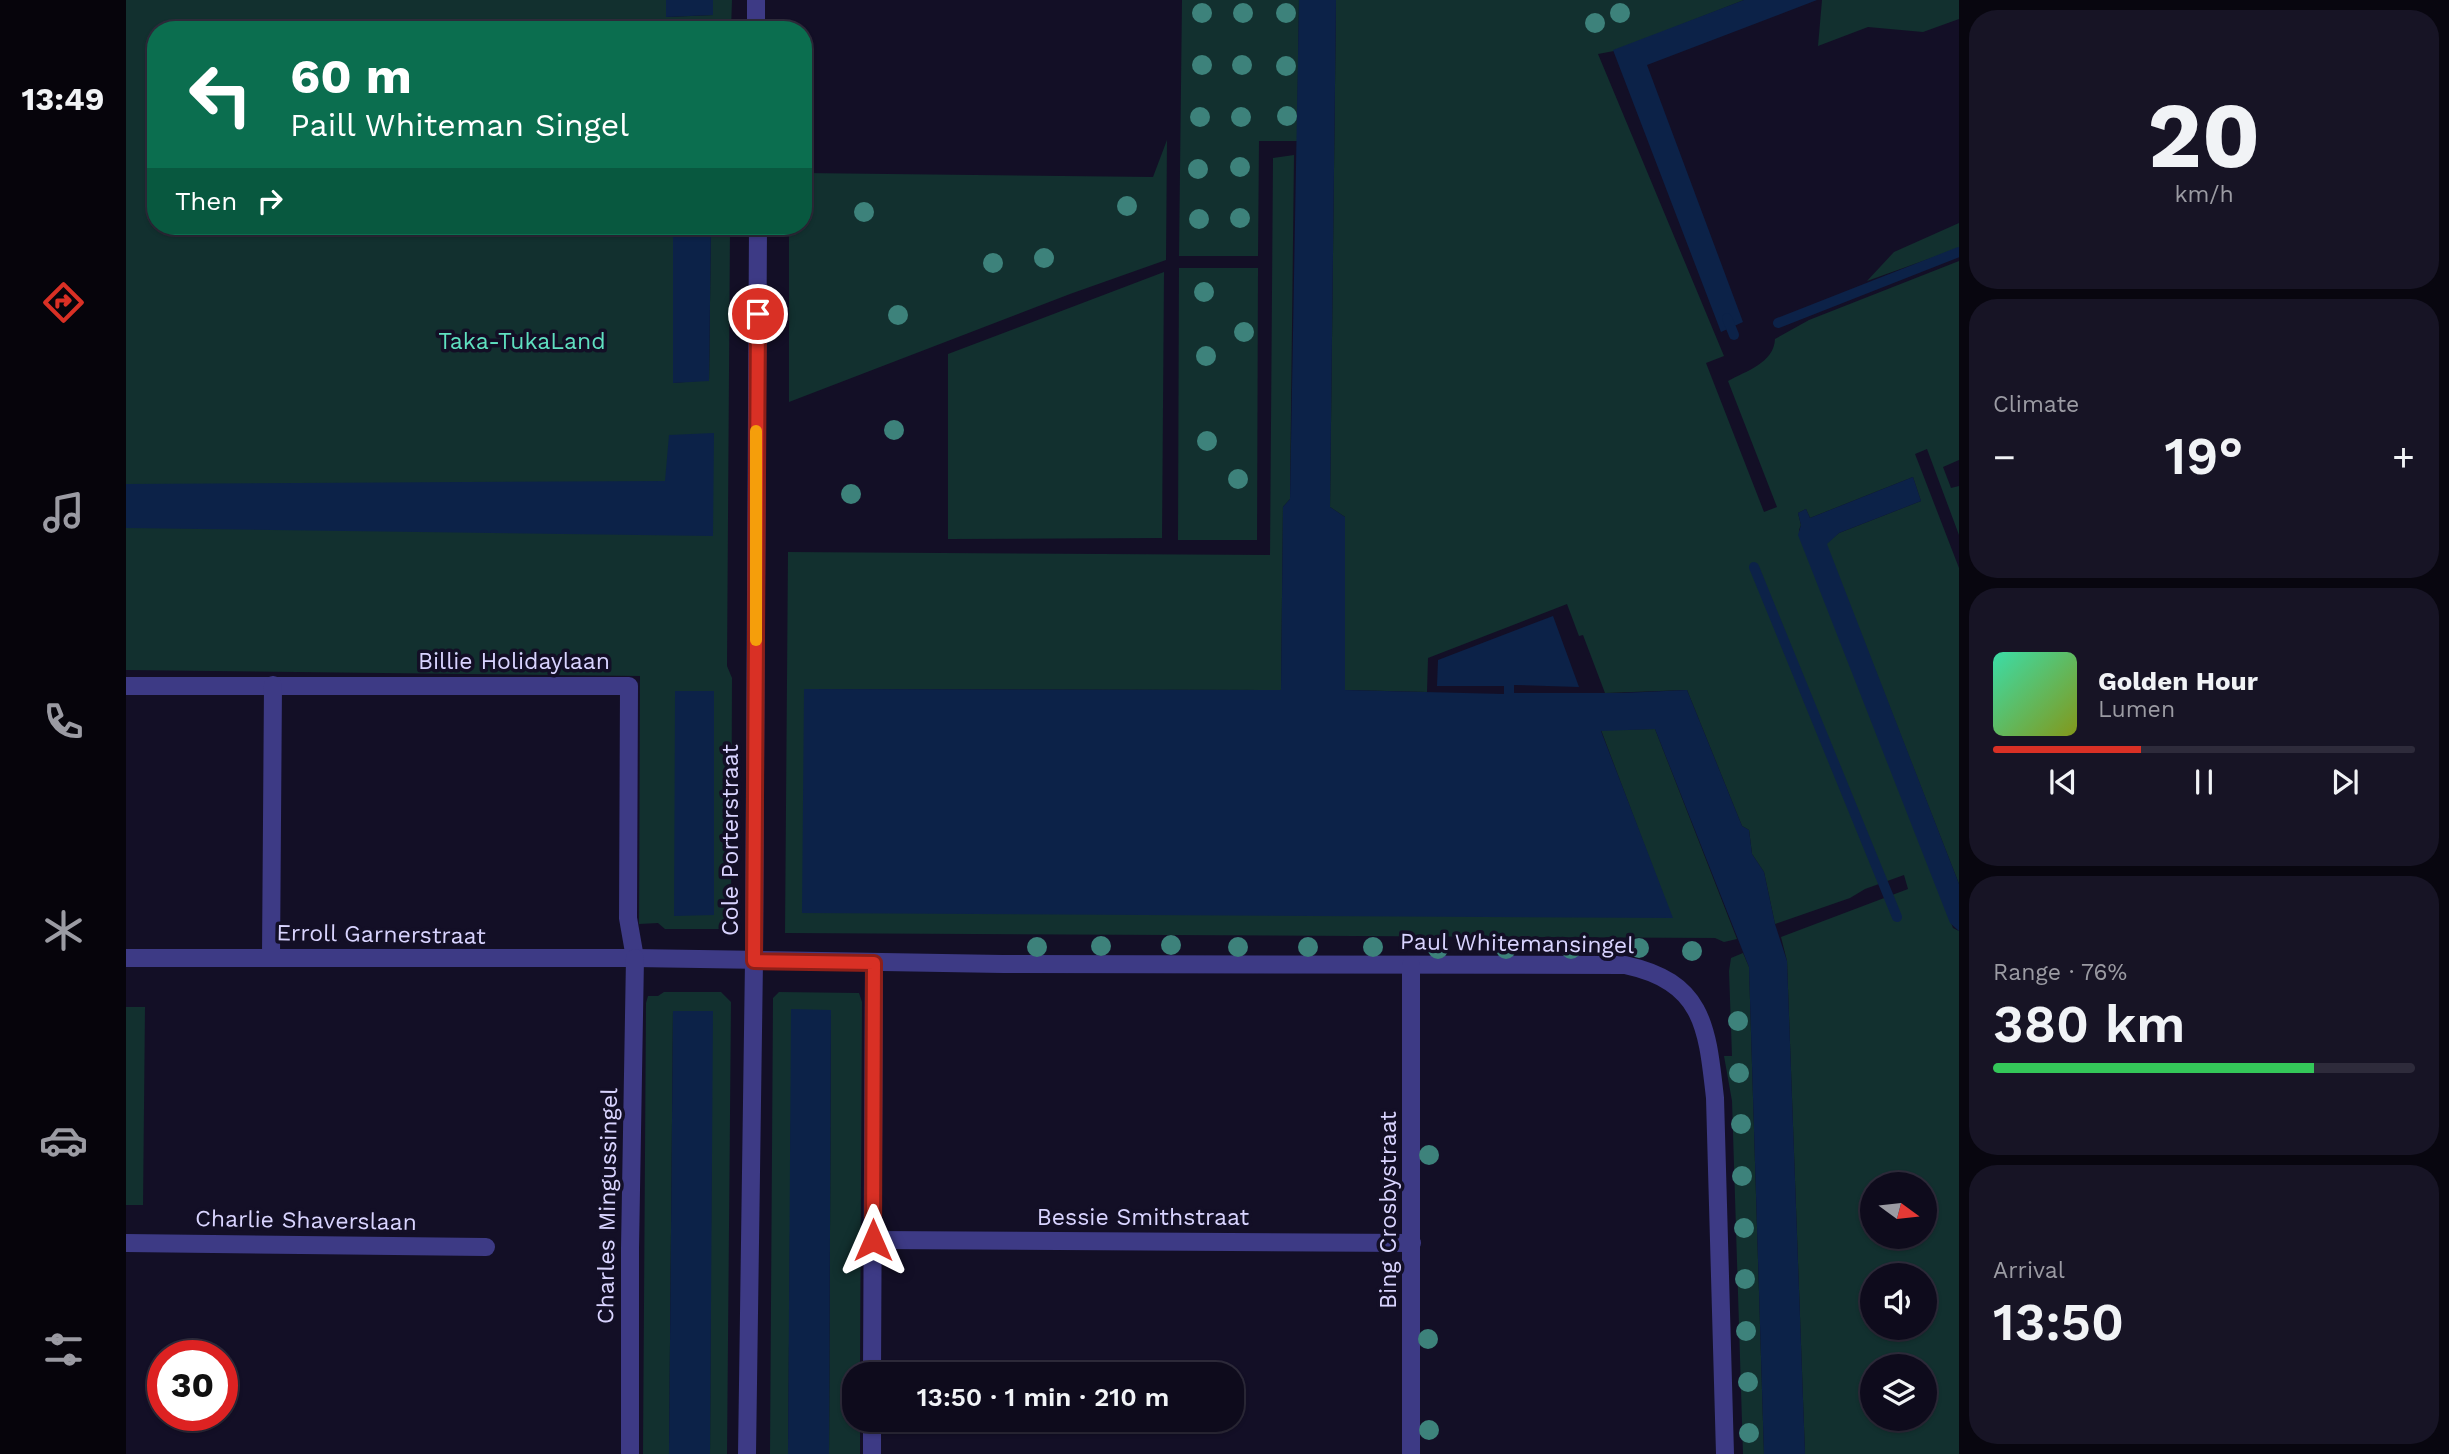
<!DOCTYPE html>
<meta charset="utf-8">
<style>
:root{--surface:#0e0b1c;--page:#171425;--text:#f1f3f6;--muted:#9b9ba3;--line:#2e2b3b;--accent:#d93025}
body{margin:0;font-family:"Work Sans",sans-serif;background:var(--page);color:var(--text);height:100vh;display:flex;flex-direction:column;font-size:26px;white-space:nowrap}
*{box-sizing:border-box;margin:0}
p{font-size:23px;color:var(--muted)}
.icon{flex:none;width:38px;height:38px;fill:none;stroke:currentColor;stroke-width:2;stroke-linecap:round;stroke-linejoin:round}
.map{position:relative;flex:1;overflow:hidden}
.sheet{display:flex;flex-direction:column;gap:10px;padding:10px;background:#08060f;width:490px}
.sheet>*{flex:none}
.guide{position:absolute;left:21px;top:21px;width:665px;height:214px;border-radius:28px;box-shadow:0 2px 5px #0004,0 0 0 2px var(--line);background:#0b6e4f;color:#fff;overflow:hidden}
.needle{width:46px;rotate:105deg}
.controls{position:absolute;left:1734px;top:1172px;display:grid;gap:14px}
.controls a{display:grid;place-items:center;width:77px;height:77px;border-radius:50%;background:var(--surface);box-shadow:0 2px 5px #0004,0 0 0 2px var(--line);font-size:35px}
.speed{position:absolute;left:21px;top:1340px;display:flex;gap:14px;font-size:35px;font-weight:700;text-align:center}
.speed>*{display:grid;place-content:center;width:91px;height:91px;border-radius:50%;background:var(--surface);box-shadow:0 2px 5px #0004,0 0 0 2px var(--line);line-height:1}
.speed .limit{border:10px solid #d22;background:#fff;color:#111}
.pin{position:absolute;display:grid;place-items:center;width:60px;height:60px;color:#fff;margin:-30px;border:4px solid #fff;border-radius:50%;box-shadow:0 2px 7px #0007}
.me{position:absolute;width:77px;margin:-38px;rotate:0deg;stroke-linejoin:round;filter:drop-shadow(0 0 5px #0008)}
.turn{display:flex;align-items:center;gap:24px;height:147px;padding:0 28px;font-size:32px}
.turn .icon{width:91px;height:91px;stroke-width:2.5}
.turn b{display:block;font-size:49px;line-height:60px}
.then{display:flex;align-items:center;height:66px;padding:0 28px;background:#0003;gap:14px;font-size:26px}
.big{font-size:52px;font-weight:600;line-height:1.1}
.sheet .tile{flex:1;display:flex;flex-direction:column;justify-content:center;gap:10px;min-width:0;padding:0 24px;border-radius:28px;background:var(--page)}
.sheet .dial{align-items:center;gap:0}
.dial b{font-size:91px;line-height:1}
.song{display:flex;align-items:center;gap:21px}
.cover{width:84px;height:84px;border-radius:10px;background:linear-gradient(135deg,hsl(160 70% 55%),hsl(70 70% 35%))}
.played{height:7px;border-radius:4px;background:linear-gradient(90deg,var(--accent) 35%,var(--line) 35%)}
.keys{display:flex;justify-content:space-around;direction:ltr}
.heat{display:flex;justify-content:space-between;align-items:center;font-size:38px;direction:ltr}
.charge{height:10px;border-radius:5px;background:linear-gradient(90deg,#34c759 76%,var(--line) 0)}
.trip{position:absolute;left:716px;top:1362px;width:402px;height:70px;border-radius:28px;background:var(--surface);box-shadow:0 2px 5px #0004,0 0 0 2px var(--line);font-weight:600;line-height:70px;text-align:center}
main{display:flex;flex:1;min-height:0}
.tab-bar{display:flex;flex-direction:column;width:126px;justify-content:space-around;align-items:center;background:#06040b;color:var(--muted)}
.tab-bar .icon{width:49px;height:49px}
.tab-bar .current{color:var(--accent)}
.tab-bar b{font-size:32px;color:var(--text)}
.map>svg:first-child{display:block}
.green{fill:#12302f;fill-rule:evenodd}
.water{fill:#0c2248}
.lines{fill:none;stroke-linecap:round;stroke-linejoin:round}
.stream{stroke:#0c2248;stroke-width:10}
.pedestrian{stroke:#3d3a85;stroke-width:18}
.minor{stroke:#3d3a85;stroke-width:18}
.tree{fill:#3d827b}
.route-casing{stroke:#8d1f18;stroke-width:18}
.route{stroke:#d93025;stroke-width:12}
.slow{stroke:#f59e0b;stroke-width:12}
.labels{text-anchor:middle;stroke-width:7;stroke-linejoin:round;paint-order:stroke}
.park-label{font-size:23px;fill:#5fe0c0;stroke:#130f26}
.street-label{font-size:23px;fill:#d9d4ff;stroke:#130f26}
</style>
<main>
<nav class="tab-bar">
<b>13:49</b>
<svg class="icon current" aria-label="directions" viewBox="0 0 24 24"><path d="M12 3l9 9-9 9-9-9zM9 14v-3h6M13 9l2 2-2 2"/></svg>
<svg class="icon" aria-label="music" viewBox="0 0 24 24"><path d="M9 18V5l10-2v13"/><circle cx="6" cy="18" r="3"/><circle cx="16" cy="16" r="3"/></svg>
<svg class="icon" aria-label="phone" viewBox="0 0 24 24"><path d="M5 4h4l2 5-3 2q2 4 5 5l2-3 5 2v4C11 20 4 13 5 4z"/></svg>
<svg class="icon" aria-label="climate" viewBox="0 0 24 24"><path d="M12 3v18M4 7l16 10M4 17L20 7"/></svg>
<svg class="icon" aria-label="car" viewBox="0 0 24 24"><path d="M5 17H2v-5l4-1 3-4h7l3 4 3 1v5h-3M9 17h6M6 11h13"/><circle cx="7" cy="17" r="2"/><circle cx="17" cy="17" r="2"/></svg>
<svg class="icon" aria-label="filters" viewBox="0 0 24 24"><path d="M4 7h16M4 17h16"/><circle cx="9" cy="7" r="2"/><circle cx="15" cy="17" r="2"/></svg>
</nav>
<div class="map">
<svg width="1833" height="1454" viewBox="0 0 1833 1454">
<rect width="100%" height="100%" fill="#130f26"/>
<!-- green -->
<g class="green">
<polygon points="0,0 540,0 540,17 587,15 587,0 606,0 605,30 30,30 30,226 547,226 547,383 583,380 585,226 604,226 601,666 606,678 605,922 599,929 539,929 532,923 513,924 514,676 0,670"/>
<polygon points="1056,0 1173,0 1171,141 1133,141 1132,256 1053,256"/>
<path d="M1210,0H1618L1488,51L1472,54L1598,356L1580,363L1638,512L1651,507L1602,381C1620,371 1648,363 1649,339L1683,320L1833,261V460L1817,467L1825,488L1833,486V535L1801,449L1789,454L1833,568V884L1700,544L1713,533L1795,501L1787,477L1684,518L1680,509L1672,513L1675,525L1673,530L1827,928L1833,931V1454H1679L1661,961L1655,937L1782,889L1778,875L1739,889L1724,898L1649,924L1638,872L1626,854L1623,830L1616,826L1561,690L1479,693L1457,635L1453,636L1441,604L1302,658L1301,692L1219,690V517L1204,507ZM1746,1185H1799V1237H1746ZM1746,1276H1799V1328H1746ZM1746,1367H1799V1419H1746Z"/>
<polygon points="1696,0 1833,0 1833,19 1797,32 1742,27 1692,46"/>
<polygon points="1041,140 1040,260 944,294 663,402 663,226 677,226 677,173 1027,177"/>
<polygon points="1168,155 1164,499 1157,507 1155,690 678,689 1546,918 1475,730 1529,729 1611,939 1598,942 1589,938 659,933 662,552 1144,555 1147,158"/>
<polygon points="1833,223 1833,248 1741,281 1768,252"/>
<polygon points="1053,268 1132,268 1131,540 1052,540"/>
<polygon points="1038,272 1036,538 822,539 822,354"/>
<polygon points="1617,953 1623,967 1638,1454 1617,1454 1606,1101 1598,1056 1606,1056 1603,971 1605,958"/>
<polygon points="538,992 595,992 605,1002 601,1454 584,1454 586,1011 547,1011 543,1454 517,1454 520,1003 522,996 532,996"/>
<polygon points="653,992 733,993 736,1002 734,1374 728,1374 728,1419 734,1419 734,1454 703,1454 705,1010 666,1010 662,1454 644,1454 647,998"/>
<polygon points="0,1007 19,1007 17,1205 0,1205"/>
</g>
<!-- water -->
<g class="water">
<polygon points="540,0 587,0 587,15 540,17"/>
<polygon points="1173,0 1210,0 1204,507 1219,517 1219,690 1378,694 1378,686 1311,686 1312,660 1427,616 1453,687 1388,685 1388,693 1496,693 1561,690 1616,826 1623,830 1626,854 1638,872 1649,924 1661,961 1679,1454 1638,1454 1623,967 1529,729 1475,731 1547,918 676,913 678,689 1155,690 1157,507 1164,499"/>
<polygon points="1618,0 1691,0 1521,65 1617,322 1595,332 1487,50"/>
<polygon points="547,226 585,226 583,381 547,383"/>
<polygon points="588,433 587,536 0,528 0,484 539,481 543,435"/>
<polygon points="1787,477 1795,501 1713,533 1701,544 1833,884 1833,931 1824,923 1672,535 1675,525 1672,513 1680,509 1684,518"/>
<polygon points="549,691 588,691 588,915 548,916"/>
<polygon points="665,1009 705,1010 703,1454 662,1454"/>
<polygon points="547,1011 587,1011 584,1454 543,1454"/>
</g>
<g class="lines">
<!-- stream -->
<g class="stream">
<polyline points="1601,318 1608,335"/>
<polyline points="1652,323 1833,252"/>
<polyline points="1628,567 1771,917"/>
</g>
<!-- pedestrian -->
<g class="pedestrian">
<polyline points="0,686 503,686 502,918 509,958"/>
<polyline points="0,1243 360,1247"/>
</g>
<!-- minor -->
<g class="minor">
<polyline points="630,0 630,30"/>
<polyline points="145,957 147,685"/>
<path d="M0,958H509L877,964L1499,965C1578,982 1581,1027 1589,1098L1599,1454"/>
<polyline points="747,1240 1286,1243"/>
<polyline points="746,1374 748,963"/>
<polyline points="504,1454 504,1248 509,958"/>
<polyline points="621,1454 628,961 632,226"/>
<polyline points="746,1454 746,1419"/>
<polyline points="1285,1454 1285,965"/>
</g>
</g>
<!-- trees -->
<g class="tree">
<circle cx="1076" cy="13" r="10"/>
<circle cx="1117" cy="13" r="10"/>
<circle cx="1160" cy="13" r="10"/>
<circle cx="1494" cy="13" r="10"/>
<circle cx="1469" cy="23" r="10"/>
<circle cx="1076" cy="65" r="10"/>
<circle cx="1116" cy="65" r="10"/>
<circle cx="1160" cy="66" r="10"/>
<circle cx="1161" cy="116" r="10"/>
<circle cx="1074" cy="117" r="10"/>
<circle cx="1115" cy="117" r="10"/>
<circle cx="1114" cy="167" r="10"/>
<circle cx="1072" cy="169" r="10"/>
<circle cx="1001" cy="206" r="10"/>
<circle cx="738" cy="212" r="10"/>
<circle cx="1114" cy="218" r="10"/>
<circle cx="1073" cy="219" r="10"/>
<circle cx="918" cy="258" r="10"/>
<circle cx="867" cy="263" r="10"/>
<circle cx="1078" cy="292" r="10"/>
<circle cx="772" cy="315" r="10"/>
<circle cx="1118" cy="332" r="10"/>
<circle cx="1080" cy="356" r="10"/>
<circle cx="768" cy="430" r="10"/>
<circle cx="1081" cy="441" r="10"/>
<circle cx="1112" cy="479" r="10"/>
<circle cx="725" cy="494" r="10"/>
<circle cx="1045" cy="945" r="10"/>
<circle cx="975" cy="946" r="10"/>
<circle cx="911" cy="947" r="10"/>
<circle cx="1112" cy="947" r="10"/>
<circle cx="1182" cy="947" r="10"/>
<circle cx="1247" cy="947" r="10"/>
<circle cx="1513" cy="948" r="10"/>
<circle cx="1312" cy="949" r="10"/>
<circle cx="1380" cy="949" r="10"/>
<circle cx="1445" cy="949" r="10"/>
<circle cx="1566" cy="951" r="10"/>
<circle cx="1612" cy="1021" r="10"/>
<circle cx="1613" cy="1073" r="10"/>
<circle cx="1615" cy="1124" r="10"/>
<circle cx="1303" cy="1155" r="10"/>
<circle cx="1616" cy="1176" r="10"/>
<circle cx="1618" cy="1228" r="10"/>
<circle cx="1619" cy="1279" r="10"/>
<circle cx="1620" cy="1331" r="10"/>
<circle cx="1302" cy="1339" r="10"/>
<circle cx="1622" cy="1382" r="10"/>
<circle cx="1303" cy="1430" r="10"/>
<circle cx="1623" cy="1433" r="10"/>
</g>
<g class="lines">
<!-- route casing -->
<g class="route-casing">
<polyline id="route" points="632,314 628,961 748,963 747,1240"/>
</g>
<!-- route -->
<use href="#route" class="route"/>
<!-- slow -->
<polyline class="slow" points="630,640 630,431"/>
</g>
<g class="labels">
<!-- park labels -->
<g class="park-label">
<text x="396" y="349">Taka-TukaLand</text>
</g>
<!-- street labels -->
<g class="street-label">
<text x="388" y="669">Billie Holidaylaan</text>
<text transform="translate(604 840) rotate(-90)" y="8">Cole Porterstraat</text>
<text transform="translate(255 934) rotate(1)" y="8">Erroll Garnerstraat</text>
<text transform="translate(1391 943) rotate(1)" y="8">Paul Whitemansingel</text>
<text transform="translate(481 1206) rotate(-89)" y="8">Charles Mingussingel</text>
<text transform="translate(1262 1210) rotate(-90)" y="8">Bing Crosbystraat</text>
<text x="1017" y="1225">Bessie Smithstraat</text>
<text transform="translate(180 1220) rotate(1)" y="8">Charlie Shaverslaan</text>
</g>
</g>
</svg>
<div class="controls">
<a><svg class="needle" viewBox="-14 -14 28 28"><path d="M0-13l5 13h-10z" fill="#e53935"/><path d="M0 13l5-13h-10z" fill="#9b9ba3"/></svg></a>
<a><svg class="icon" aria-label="sound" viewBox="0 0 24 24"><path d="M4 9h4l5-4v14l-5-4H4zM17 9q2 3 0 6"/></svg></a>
<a><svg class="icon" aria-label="layers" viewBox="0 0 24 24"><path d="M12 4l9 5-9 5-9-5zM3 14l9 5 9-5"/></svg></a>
</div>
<div class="speed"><div class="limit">30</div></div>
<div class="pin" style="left:632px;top:314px;background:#d93025"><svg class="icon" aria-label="arrive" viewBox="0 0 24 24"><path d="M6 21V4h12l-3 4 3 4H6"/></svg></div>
<svg class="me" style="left:747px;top:1240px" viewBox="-20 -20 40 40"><path d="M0-17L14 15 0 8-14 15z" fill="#d93025" stroke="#fff" stroke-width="4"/></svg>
<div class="trip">13:50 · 1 min · 210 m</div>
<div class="guide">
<div class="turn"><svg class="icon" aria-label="left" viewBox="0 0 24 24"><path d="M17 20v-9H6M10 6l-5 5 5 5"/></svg><div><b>60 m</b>Paill Whiteman Singel</div></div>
<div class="then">Then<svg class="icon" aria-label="right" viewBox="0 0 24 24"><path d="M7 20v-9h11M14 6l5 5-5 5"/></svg></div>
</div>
</div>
<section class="sheet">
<div class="tile dial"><b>20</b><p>km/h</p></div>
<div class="tile"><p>Climate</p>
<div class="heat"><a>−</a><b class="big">19°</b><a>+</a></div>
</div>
<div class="tile">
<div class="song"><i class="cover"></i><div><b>Golden Hour</b><p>Lumen</p></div></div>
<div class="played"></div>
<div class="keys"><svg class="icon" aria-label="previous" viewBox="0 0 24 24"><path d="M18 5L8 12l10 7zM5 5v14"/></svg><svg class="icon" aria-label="pause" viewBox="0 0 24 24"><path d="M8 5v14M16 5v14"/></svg><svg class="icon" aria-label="next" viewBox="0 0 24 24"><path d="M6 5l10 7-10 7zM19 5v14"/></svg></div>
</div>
<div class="tile"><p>Range · 76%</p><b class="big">380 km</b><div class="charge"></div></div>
<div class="tile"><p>Arrival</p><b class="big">13:50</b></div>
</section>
</main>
